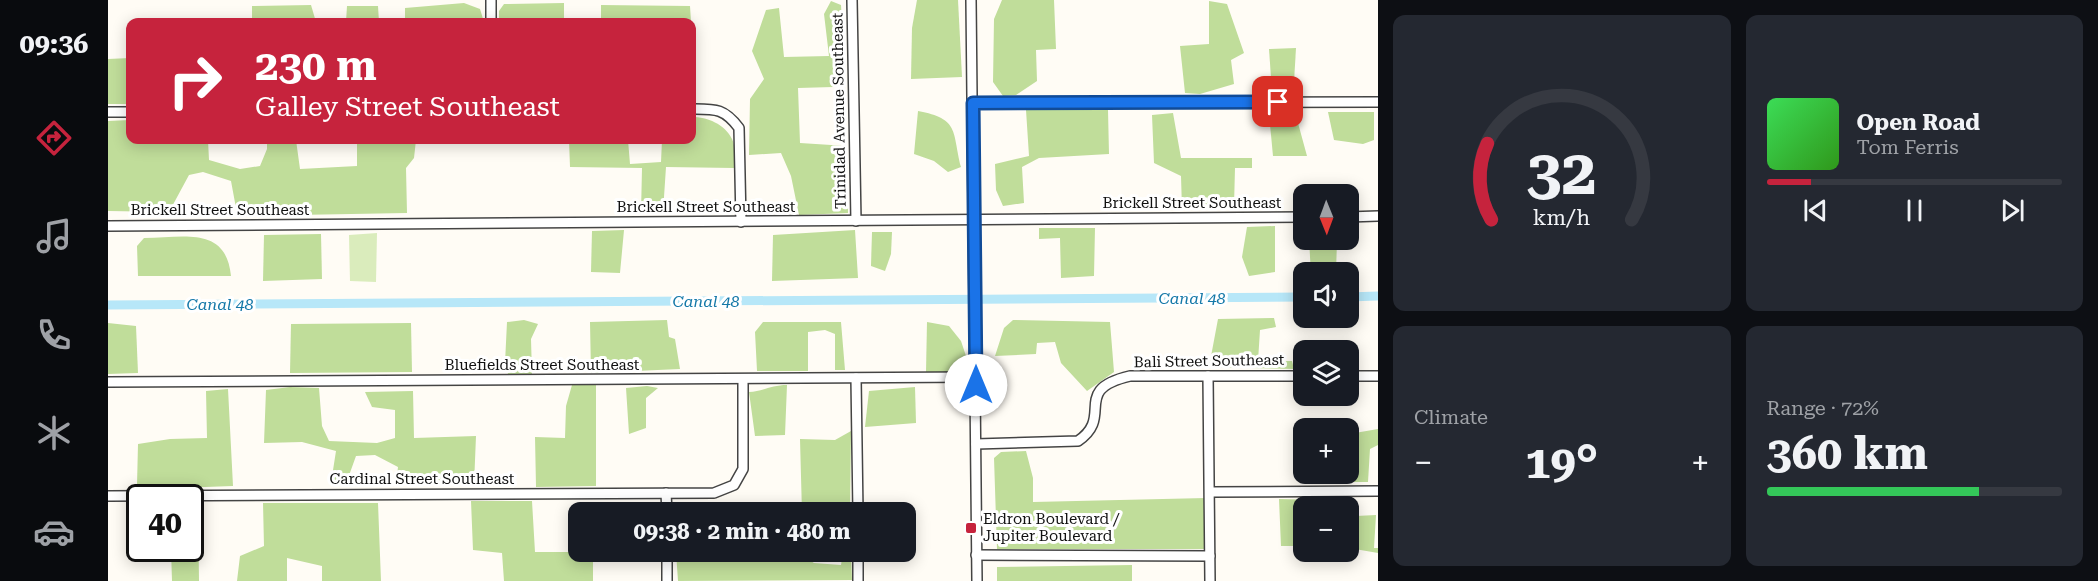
<!DOCTYPE html>
<meta charset="utf-8">
<style>
:root{--surface:#171b24;--page:#242831;--text:#f1f3f6;--muted:#9ea1a6;--line:#363941;--accent:#c6233d}
body{margin:0;font-family:"Roboto Serif",serif;background:var(--page);color:var(--text);height:100vh;display:flex;flex-direction:column;font-size:22px;white-space:nowrap}
*{box-sizing:border-box;margin:0}
p{font-size:20px;color:var(--muted)}
.icon{flex:none;width:33px;height:33px;fill:none;stroke:currentColor;stroke-width:2;stroke-linecap:round;stroke-linejoin:round}
.map{position:relative;flex:1;overflow:hidden}
.panel{display:flex;flex-direction:column;gap:15px;padding:15px;background:#0d0f14;width:720px}
.panel>*{flex:none}
.guide{position:absolute;left:18px;top:18px;width:570px;height:126px;border-radius:12px;box-shadow:0 3px 15px #0003;background:#c6233d;color:#fff;overflow:hidden}
.needle{width:39px;rotate:179deg}
.controls{position:absolute;left:1185px;top:184px;display:grid;gap:12px}
.controls a{display:grid;place-items:center;width:66px;height:66px;border-radius:12px;background:var(--surface);box-shadow:0 3px 15px #0003;font-size:30px}
.speed{position:absolute;left:18px;top:484px;display:flex;gap:12px;font-size:30px;font-weight:700;text-align:center}
.speed>*{display:grid;place-content:center;width:78px;height:78px;border-radius:50%;background:var(--surface);box-shadow:0 3px 15px #0003;line-height:1}
.speed .limit{border:3px solid #111;border-radius:9px;background:#fff;color:#111}
.pin{position:absolute;display:grid;place-items:center;width:51px;height:51px;color:#fff;margin:-26px;border-radius:12px;box-shadow:0 3px 9px #0006}
.me{position:absolute;width:66px;margin:-33px;rotate:0deg;stroke-linejoin:round;filter:drop-shadow(0 0 4px #0008)}
.turn{display:flex;align-items:center;gap:21px;height:126px;padding:0 30px;font-size:27px}
.turn .icon{width:78px;height:78px;stroke-width:2.5}
.turn b{display:block;font-size:42px;line-height:51px}
.big{font-size:45px;font-weight:700;line-height:1.1}
.panel .widget{flex:1;display:flex;flex-direction:column;justify-content:center;gap:9px;min-width:0;padding:0 21px;border-radius:12px;background:var(--page)}
.panel .dial{align-items:center;gap:0}
.dial svg{height:156px;overflow:visible;fill:none;stroke:var(--line);stroke-width:7;stroke-linecap:round;text-anchor:middle}
.dial text{fill:var(--text);stroke:none}
.song{display:flex;align-items:center;gap:18px}
.cover{width:72px;height:72px;border-radius:9px;background:linear-gradient(135deg,hsl(130 70% 55%),hsl(110 70% 35%))}
.played{height:6px;border-radius:3px;background:linear-gradient(90deg,var(--accent) 15%,var(--line) 15%)}
.keys{display:flex;justify-content:space-around;direction:ltr}
.heat{display:flex;justify-content:space-between;align-items:center;font-size:33px;direction:ltr}
.charge{height:9px;border-radius:4px;background:linear-gradient(90deg,#34c759 72%,var(--line) 0)}
.panel .tiles{flex:1;display:grid;gap:15px;grid-template-columns:repeat(2,1fr)}
.trip{position:absolute;left:460px;top:502px;width:348px;height:60px;border-radius:12px;background:var(--surface);box-shadow:0 3px 15px #0003;font-weight:700;line-height:60px;text-align:center}
main{display:flex;flex:1;min-height:0}
.tabs{display:flex;flex-direction:column;width:108px;justify-content:space-around;align-items:center;background:#090b0e;color:var(--muted)}
.tabs .icon{width:42px;height:42px}
.tabs .current{color:var(--accent)}
.tabs b{font-size:27px;color:var(--text)}
.map>svg:first-child{display:block}
.green{fill:#daecbc}
.forest{fill:#c0dd9a}
.lines{fill:none;stroke-linecap:round;stroke-linejoin:round}
.canal{stroke:#b7e7f8;stroke-width:9}
.minor-casing{stroke:#444;stroke-width:12}
.minor{stroke:#fff;stroke-width:9}
.route-casing{stroke:#114b97;stroke-width:15}
.route{stroke:#1a73e8;stroke-width:10}
.poi-dot{fill:#c6233d;stroke:#fff;stroke-width:2}
.labels{text-anchor:middle;stroke-width:6;stroke-linejoin:round;paint-order:stroke}
.street-label{font-size:15px;fill:#111;stroke:#fff}
.poi-label{font-size:15px;fill:#111;stroke:#fff;text-anchor:start}
.water-label{font-size:16px;font-style:italic;fill:#1478a8;stroke:#fff}
</style>
<main>
<nav class="tabs">
<b>09:36</b>
<svg class="icon current" aria-label="directions" viewBox="0 0 24 24"><path d="M12 3l9 9-9 9-9-9zM9 14v-3h6M13 9l2 2-2 2"/></svg>
<svg class="icon" aria-label="music" viewBox="0 0 24 24"><path d="M9 18V5l10-2v13"/><circle cx="6" cy="18" r="3"/><circle cx="16" cy="16" r="3"/></svg>
<svg class="icon" aria-label="phone" viewBox="0 0 24 24"><path d="M5 4h4l2 5-3 2q2 4 5 5l2-3 5 2v4C11 20 4 13 5 4z"/></svg>
<svg class="icon" aria-label="climate" viewBox="0 0 24 24"><path d="M12 3v18M4 7l16 10M4 17L20 7"/></svg>
<svg class="icon" aria-label="car" viewBox="0 0 24 24"><path d="M5 17H2v-5l4-1 3-4h7l3 4 3 1v5h-3M9 17h6M6 11h13"/><circle cx="7" cy="17" r="2"/><circle cx="17" cy="17" r="2"/></svg>
</nav>
<div class="map">
<svg width="1270" height="581" viewBox="0 0 1270 581">
<rect width="100%" height="100%" fill="#fffcf5"/>
<!-- green -->
<polygon class="green" points="269,233 268,282 242,281 241,235"/>
<!-- forest -->
<g class="forest">
<polygon points="809,0 850,0 854,77 803,79 804,28"/>
<polygon points="894,0 946,0 948,49 928,50 929,81 908,95 895,96 885,82 886,19"/>
<polygon points="723,1 733,5 737,74 725,87 690,88 692,143 739,146 740,213 691,215 683,176 673,153 641,155 642,99 656,79 644,51 658,10 671,8 676,57 721,56 716,14"/>
<polygon points="1101,1 1119,4 1136,53 1123,60 1126,84 1092,94 1077,93 1072,46 1101,44"/>
<polygon points="356,3 372,9 376,22 297,22 297,8"/>
<polygon points="456,3 456,22 391,22 391,11 396,4"/>
<polygon points="203,5 208,22 144,22 144,6"/>
<polygon points="493,5 582,6 583,22 493,22"/>
<polygon points="239,6 270,6 271,22 238,22"/>
<polygon points="1188,48 1186,82 1175,96 1164,92 1161,49"/>
<polygon points="22,58 22,104 0,104 0,59"/>
<polygon points="918,110 1000,110 1001,154 931,158 914,167 916,203 895,206 888,190 887,164 921,156"/>
<path d="M810,111C852,119 844,131 853,167L840,172L826,161L806,154Z"/>
<polygon points="1187,112 1199,156 1165,156 1161,114"/>
<polygon points="1220,112 1266,112 1266,140 1255,144 1226,140"/>
<polygon points="1065,113 1073,158 1144,158 1144,168 1127,168 1126,206 1074,209 1073,176 1046,163 1044,115"/>
<path d="M584,117C599,117 617,124 624,139C628,146 626,160 626,168L558,167L555,212L533,213L534,168L462,167L461,140H520L522,164L553,162L554,140H584Z"/>
<polygon points="22,120 22,140 100,140 101,160 132,169 152,166 159,149 159,140 188,140 192,169 249,166 249,140 308,140 306,158 298,168 299,213 139,216 128,208 123,181 95,172 81,175 61,212 0,211 0,121"/>
<polygon points="1167,226 1167,272 1141,276 1134,257 1139,227"/>
<polygon points="931,228 987,228 986,276 953,278 952,238 931,239"/>
<polygon points="516,230 512,273 483,272 484,231"/>
<polygon points="747,230 750,278 664,281 665,235"/>
<polygon points="764,232 784,232 783,254 777,271 763,266"/>
<polygon points="213,234 214,279 155,281 156,235"/>
<path d="M36,238C75,238 118,225 123,276H30L29,246Z"/>
<polygon points="1201,240 1229,240 1228,272 1203,273"/>
<polygon points="1166,318 1168,327 1152,330 1150,361 1184,361 1186,369 1101,367 1110,319"/>
<polygon points="416,320 430,324 423,339 424,374 400,374 397,363 399,322"/>
<polygon points="559,320 561,337 567,339 572,369 483,373 482,322"/>
<polygon points="905,320 1002,322 1006,372 979,391 953,363 947,342 929,343 928,354 887,356 896,328"/>
<polygon points="655,322 733,322 737,370 727,370 727,334 717,330 700,332 700,371 649,371 647,332"/>
<polygon points="819,322 841,326 853,341 860,362 848,372 818,372"/>
<polygon points="0,323 28,326 30,373 0,374"/>
<polygon points="303,323 304,372 182,373 183,324"/>
<polygon points="464,385 488,385 488,486 428,487 427,437 457,438 458,406"/>
<path d="M679,385L677,435L647,436L641,392C655,391 664,385 679,385Z"/>
<polygon points="539,386 550,388 538,398 538,428 521,434 518,388"/>
<polygon points="182,387 211,388 214,426 221,441 269,443 287,438 287,410 264,407 257,392 305,391 306,438 368,436 366,485 288,483 290,467 267,455 248,456 239,481 223,483 228,451 194,442 156,443 158,390"/>
<polygon points="807,387 808,423 757,427 761,391"/>
<polygon points="120,389 125,486 41,489 29,485 30,444 62,439 99,438 98,391"/>
<polygon points="1270,429 1270,445 1262,449 1260,482 1238,482 1241,434"/>
<polygon points="743,431 742,513 694,513 692,439 727,440"/>
<polygon points="918,451 925,478 925,502 1098,498 1097,549 889,549 886,458 893,452"/>
<polygon points="1171,499 1247,501 1248,516 1268,515 1266,548 1270,548 1270,553 1241,548 1240,507 1196,507 1195,546 1173,546"/>
<polygon points="363,501 424,501 427,552 485,552 485,581 396,581 394,553 365,550"/>
<polygon points="83,502 90,502 91,581 64,581 63,549 82,549"/>
<polygon points="155,503 270,503 273,581 214,581 214,566 179,558 179,581 129,581 132,556 156,546"/>
<polygon points="568,552 689,552 706,563 733,565 735,552 743,552 744,580 570,581"/>
<polygon points="1024,565 1024,581 889,581 889,567"/>
</g>
<g class="lines">
<!-- canal -->
<g class="canal">
<polyline points="1240,297 1270,296"/>
<polyline points="0,305 1196,297"/>
</g>
<!-- minor casing -->
<g class="minor-casing">
<g id="minor">
<polyline points="383,0 383,22"/>
<polyline points="744,0 748,221"/>
<polyline points="863,0 869,581"/>
<polyline points="865,103 1270,102"/>
<path d="M584,109C607,109 616,108 631,128L633,222"/>
<polyline points="0,112 22,112"/>
<polyline points="1240,217 1270,216"/>
<polyline points="0,226 1196,217"/>
<polyline points="1100,376 1102,581"/>
<polyline points="1240,376 1270,376"/>
<polyline points="748,378 750,513"/>
<polyline points="0,382 868,377"/>
<path d="M868,444L970,441C1007,416 962,390 1022,376H1196"/>
<polyline points="1102,492 1270,491"/>
<polyline points="558,493 559,513"/>
<polyline points="0,496 606,493 626,485 635,469 635,379"/>
<polyline points="559,552 559,581"/>
<polyline points="868,555 1102,556"/>
<polyline points="750,581 750,552"/>
</g>
</g>
<!-- minor -->
<use href="#minor" class="minor"/>
</g>
<g class="lines">
<!-- route casing -->
<g class="route-casing">
<polyline id="route" points="868,385 865,103 1170,102"/>
</g>
<!-- route -->
<use href="#route" class="route"/>
</g>
<!-- markers -->
<rect class="poi-dot" x="857" y="522" width="12" height="12" rx="3"/>
<g class="labels">
<!-- street labels -->
<g class="street-label">
<text transform="translate(731 111) rotate(-91)" y="5">Trinidad Avenue Southeast</text>
<text x="1084" y="208">Brickell Street Southeast</text>
<text x="598" y="212">Brickell Street Southeast</text>
<text x="112" y="215">Brickell Street Southeast</text>
<text transform="translate(1101 361) rotate(-1)" y="5">Bali Street Southeast</text>
<text x="434" y="370">Bluefields Street Southeast</text>
<text x="314" y="484">Cardinal Street Southeast</text>
</g>
<!-- poi labels -->
<g class="poi-label">
<text x="875" y="524">Eldron Boulevard /<tspan x="875" dy="17">Jupiter Boulevard</tspan></text>
</g>
<!-- water labels -->
<g class="water-label">
<text x="1084" y="304">Canal 48</text>
<text x="598" y="307">Canal 48</text>
<text x="112" y="310">Canal 48</text>
</g>
</g>
</svg>
<div class="controls">
<a><svg class="needle" viewBox="-14 -14 28 28"><path d="M0-13l5 13h-10z" fill="#e53935"/><path d="M0 13l5-13h-10z" fill="#9ea1a6"/></svg></a>
<a><svg class="icon" aria-label="sound" viewBox="0 0 24 24"><path d="M4 9h4l5-4v14l-5-4H4zM17 9q2 3 0 6"/></svg></a>
<a><svg class="icon" aria-label="layers" viewBox="0 0 24 24"><path d="M12 4l9 5-9 5-9-5zM3 14l9 5 9-5"/></svg></a>
<a>+</a>
<a>−</a>
</div>
<div class="speed"><div class="limit">40</div></div>
<div class="pin" style="left:1170px;top:102px;background:#d93025"><svg class="icon" aria-label="arrive" viewBox="0 0 24 24"><path d="M6 21V4h12l-3 4 3 4H6"/></svg></div>
<svg class="me" style="left:868px;top:385px" viewBox="-20 -20 40 40"><circle r="19" fill="#fff"/><path d="M0-13L10 11 0 6-10 11z" fill="#1a73e8"/></svg>
<div class="trip">09:38 · 2 min · 480 m</div>
<div class="guide">
<div class="turn"><svg class="icon" aria-label="right" viewBox="0 0 24 24"><path d="M7 20v-9h11M14 6l5 5-5 5"/></svg><div><b>230 m</b>Galley Street Southeast</div></div>
</div>
</div>
<section class="panel">
<div class="tiles">
<div class="widget dial"><svg viewBox="0 0 100 80">
<path d="M14 69A42 42 0 1 1 86 69"/>
<path d="M14 69A42 42 0 0 1 12 30" stroke="#c6233d"/>
<text x="50" y="56" font-size="32" font-weight="700">32</text>
<text x="50" y="72" font-size="11">km/h</text>
</svg></div>
<div class="widget">
<div class="song"><i class="cover"></i><div><b>Open Road</b><p>Tom Ferris</p></div></div>
<div class="played"></div>
<div class="keys"><svg class="icon" aria-label="previous" viewBox="0 0 24 24"><path d="M18 5L8 12l10 7zM5 5v14"/></svg><svg class="icon" aria-label="pause" viewBox="0 0 24 24"><path d="M8 5v14M16 5v14"/></svg><svg class="icon" aria-label="next" viewBox="0 0 24 24"><path d="M6 5l10 7-10 7zM19 5v14"/></svg></div>
</div>
<div class="widget"><p>Climate</p>
<div class="heat"><a>−</a><b class="big">19°</b><a>+</a></div>
</div>
<div class="widget"><p>Range · 72%</p><b class="big">360 km</b><div class="charge"></div></div>
</div>
</section>
</main>
